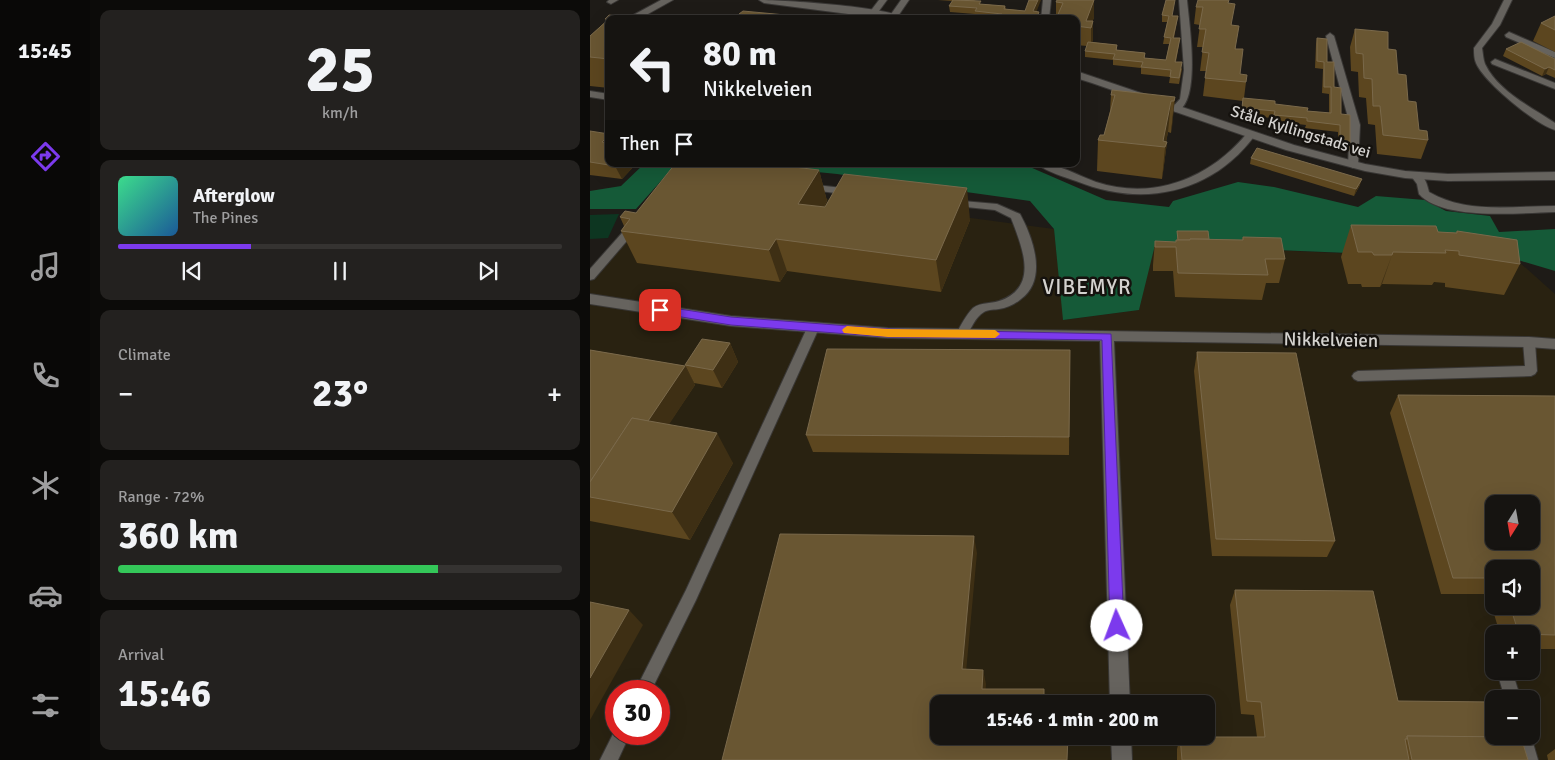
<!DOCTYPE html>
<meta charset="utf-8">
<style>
:root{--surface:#161411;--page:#23211f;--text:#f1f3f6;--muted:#9e9e9f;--line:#353331;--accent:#7c3aed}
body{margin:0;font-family:Signika,sans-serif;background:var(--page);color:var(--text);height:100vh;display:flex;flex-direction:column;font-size:19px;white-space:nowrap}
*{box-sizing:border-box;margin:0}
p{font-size:16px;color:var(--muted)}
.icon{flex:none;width:28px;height:28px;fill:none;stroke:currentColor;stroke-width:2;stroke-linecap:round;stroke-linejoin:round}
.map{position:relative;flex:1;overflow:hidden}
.details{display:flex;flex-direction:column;gap:10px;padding:10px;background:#0c0b09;width:500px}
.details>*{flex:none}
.banner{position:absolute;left:15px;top:15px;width:475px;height:152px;border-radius:10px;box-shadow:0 5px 20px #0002,0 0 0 1px var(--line);background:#161411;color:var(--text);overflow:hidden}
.needle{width:32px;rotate:191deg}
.tools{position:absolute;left:895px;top:495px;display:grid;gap:10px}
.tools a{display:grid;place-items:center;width:55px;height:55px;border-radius:10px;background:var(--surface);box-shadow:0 5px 20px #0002,0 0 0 1px var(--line);font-size:25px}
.speed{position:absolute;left:15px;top:680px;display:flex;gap:10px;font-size:25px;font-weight:700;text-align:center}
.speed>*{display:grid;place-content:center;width:65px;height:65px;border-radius:50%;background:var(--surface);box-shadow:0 5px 20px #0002,0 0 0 1px var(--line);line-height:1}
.speed .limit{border:8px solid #d22;background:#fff;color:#111}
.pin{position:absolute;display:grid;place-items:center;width:42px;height:42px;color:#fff;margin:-21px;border-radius:10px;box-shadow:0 2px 8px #0006}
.me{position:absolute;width:55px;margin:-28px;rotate:358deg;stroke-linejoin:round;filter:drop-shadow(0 0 4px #0008)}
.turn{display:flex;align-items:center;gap:18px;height:105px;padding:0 15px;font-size:22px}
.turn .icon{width:65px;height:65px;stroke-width:2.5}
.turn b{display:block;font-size:35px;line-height:42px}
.then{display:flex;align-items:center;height:48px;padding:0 15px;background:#0003;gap:10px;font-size:19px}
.big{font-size:38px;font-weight:800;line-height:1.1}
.details .card{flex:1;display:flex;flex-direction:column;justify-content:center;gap:8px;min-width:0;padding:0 18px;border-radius:10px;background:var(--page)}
.details .dial{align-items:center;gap:0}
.dial b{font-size:65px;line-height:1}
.song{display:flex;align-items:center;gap:15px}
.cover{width:60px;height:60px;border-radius:8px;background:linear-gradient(135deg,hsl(150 70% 55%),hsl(210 70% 35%))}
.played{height:5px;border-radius:2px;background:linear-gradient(90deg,var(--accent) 30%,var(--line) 30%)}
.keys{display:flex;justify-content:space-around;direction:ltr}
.heat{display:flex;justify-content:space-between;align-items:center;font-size:28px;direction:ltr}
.charge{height:8px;border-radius:4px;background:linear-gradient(90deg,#34c759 72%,var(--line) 0)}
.trip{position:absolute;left:340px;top:695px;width:285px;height:50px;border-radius:10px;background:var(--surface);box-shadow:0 5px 20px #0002,0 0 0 1px var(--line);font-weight:800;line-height:50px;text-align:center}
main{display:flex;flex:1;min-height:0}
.menu{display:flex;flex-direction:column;width:90px;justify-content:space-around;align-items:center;background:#090807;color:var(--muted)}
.menu .icon{width:35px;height:35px}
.menu .on{color:var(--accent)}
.menu b{font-size:22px;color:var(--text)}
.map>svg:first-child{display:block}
.commercial{fill:#292211;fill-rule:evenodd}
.green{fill:#0d3621}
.forest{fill:#155a38}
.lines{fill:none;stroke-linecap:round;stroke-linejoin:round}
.lane-casing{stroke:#393735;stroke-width:2}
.street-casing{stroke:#393735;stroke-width:2}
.secondary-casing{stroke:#393735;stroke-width:2}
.lane{fill:#66635e;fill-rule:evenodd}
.street{fill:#66635e;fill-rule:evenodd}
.secondary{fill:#66635e;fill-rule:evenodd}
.wall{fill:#5c461f;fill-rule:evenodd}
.shaded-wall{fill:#3e2f14}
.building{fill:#695632;stroke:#7a694b;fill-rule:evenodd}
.route{fill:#7c3aed;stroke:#51269a}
.slow{fill:#f59e0b}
.labels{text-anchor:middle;stroke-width:5;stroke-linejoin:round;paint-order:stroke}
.far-street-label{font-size:16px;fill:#d4d2cf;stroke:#15120e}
.street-label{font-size:19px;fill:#d4d2cf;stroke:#15120e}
.quarter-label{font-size:21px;letter-spacing:1px;fill:#d4d2cf;stroke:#15120e}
</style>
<main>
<nav class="menu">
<b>15:45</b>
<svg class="icon on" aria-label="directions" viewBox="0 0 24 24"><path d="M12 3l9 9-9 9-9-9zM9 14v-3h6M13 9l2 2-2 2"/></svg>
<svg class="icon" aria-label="music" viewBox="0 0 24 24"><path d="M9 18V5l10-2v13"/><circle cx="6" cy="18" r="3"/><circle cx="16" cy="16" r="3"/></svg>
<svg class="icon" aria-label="phone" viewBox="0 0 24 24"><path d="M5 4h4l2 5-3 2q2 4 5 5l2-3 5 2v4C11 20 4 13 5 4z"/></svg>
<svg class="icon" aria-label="climate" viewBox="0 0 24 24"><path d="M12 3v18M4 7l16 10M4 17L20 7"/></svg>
<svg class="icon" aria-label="car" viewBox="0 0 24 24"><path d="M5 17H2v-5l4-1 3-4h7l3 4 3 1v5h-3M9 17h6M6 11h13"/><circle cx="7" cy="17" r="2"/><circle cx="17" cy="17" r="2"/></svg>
<svg class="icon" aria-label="filters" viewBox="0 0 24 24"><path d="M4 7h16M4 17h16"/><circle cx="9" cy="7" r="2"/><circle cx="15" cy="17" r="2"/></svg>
</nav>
<section class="details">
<div class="card dial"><b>25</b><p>km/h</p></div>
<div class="card">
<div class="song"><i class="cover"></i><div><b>Afterglow</b><p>The Pines</p></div></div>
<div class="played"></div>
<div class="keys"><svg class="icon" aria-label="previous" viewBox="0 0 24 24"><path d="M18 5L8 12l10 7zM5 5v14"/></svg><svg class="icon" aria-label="pause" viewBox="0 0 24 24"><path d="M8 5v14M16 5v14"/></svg><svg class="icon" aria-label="next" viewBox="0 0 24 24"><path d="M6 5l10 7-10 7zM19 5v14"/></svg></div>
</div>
<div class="card"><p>Climate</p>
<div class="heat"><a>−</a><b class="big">23°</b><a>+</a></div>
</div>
<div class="card"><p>Range · 72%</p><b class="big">360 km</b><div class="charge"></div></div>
<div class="card"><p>Arrival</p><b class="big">15:46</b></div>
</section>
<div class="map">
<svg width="965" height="760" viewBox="0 0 965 760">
<rect width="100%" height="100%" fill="#1e1b17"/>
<!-- commercial -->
<path class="commercial" d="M88,179L464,229L474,320L549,310L564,245L928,261L965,294V760H0V267L13,266ZM904,504H941V541H904ZM904,569H941V606H904ZM904,634H941V671H904ZM26,691H69V734H26ZM904,699H941V736H904ZM349,704H616V736H349Z"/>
<!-- green -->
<polygon class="green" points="29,214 18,238 0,239 0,215"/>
<!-- forest -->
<g class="forest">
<polygon points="54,164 86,164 46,209 0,209 0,191 31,186"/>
<polygon points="146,164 433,164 516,200 579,207 583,201 648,182 684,187 768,207 786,196 835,200 856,211 900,216 909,232 965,229 965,271 928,260 565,245 549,310 473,320 464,229 440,201 247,174"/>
</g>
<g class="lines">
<!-- lane casing -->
<g class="lane-casing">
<g id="lane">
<polygon points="19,0 28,0 21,4 17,2"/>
<polygon points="289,0 297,0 286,15 280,15 279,13"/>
<polygon points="311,0 319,0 306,19 300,19 299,17"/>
<polygon points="453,0 461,0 459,19 451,19"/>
<path d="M589,0H597C599,23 612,103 586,112L581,109L590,99L594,70Z"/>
<path d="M914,0H922L910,25L892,48C893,53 893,59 895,64C908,91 941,107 965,123V130C945,124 894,82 886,63C884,59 884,53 884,48L902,24Z"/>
<polygon points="919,32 965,52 965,58 916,37 915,35"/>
<polygon points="740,33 744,36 770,125 768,165 763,168 758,165 760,125 736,36"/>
<polygon points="905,59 965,83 965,89 902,64 901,62"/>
<polygon points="0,91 19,94 19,100 0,97"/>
<path d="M661,131L666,134C622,194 553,208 486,181C475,177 456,172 448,164C468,163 487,175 506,182C564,201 621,178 658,132Z"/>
<path d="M826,173C835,175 837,184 839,192C876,214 923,206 965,206V212C931,213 853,221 829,194L827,184L821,176Z"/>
<polygon points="217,184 262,189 267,192 262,195 213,189 213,185"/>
<path d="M361,200L407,204L430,214C443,238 458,279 431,299C425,304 417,308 409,309C405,310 399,309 394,312C385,317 381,329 376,337L372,338L366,334C371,325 376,315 383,308C391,302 400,304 409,301C450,287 432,247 421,218L405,210L357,205L356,203Z"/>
<polygon points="44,223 49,226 48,228 4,279 0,280 0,269 40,224"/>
<polygon points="223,324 229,328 106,600 61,691 45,691 96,590 217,328"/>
<polygon points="939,338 945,342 947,371 945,374 941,376 768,381 764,379 762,376 764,373 768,371 935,366 933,342"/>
<polygon points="910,671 922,671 931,699 915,699 908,675"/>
<polygon points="26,728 26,734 40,734 28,760 10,760"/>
<polygon points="925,736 941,736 948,760 930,760"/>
</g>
</g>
<!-- street casing -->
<g class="street-casing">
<g id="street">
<path d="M169,0C194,0 301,7 317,19H297L174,3Z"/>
<polygon points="486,71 704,145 775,164 815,171 858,174 965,172 965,180 858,181 815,178 775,171 696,150 502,83 486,78"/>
<polygon points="0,294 141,316 298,328 939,337 965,339 965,349 939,347 524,341 540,704 520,704 510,341 298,338 141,326 0,304"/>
<polygon points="521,736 541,736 542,760 522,760"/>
</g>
</g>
<!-- secondary casing -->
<g class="secondary-casing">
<polygon id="secondary" points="71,0 83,0 49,19 36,19"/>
</g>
<!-- lane -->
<use href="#lane" class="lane"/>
<!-- street -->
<use href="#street" class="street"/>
<!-- secondary -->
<use href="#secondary" class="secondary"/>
</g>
<!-- wall -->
<g class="wall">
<polygon points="348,0 384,0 391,4 415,6 416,9 449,12 449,18 399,19 386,18 385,14 360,12 359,6 362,1"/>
<polygon points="504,0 504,18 502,21 503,21 503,40 502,42 527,45 527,50 555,53 555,58 576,60 579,44 573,44 577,22 572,22 572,15 588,16 584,38 590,38 586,62 592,69 589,84 579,83 580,77 551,74 551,68 523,65 523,60 495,57 495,51 497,46 486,45 486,19 466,19 466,2"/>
<polygon points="638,3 650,74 656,82 654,98 717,111 739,113 739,94 732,93 733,69 725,68 726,44 727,38 737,62 751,114 760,144 759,151 748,149 748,132 715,128 716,125 683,121 683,118 651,115 653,101 613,96 616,71 610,71 613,47 607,47 610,25 604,24 606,7"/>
<polygon points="965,16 965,52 943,41 951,23"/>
<polygon points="15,19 19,19 19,88 0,86 0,36 16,21"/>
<polygon points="765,29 798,49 829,130 838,140 831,159 787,154 785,125 778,124 776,98 769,97 768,72 761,71 760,47"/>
<polygon points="916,49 965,59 965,78 956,74 952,76 913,56"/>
<polygon points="521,95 585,97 581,133 578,132 576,142 577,142 572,179 507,171 508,140 514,135 520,111"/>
<polygon points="0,131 19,164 46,164 32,179 0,175"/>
<polygon points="661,158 770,185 764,196 660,164"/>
<polygon points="229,170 237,201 234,207 380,220 351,292 197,271 190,282 47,263 31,231 34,226 30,217 46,213"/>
<polygon points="761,225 866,233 867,231 930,264 914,295 855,287 855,283 844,282 842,285 792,284 790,287 772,287 771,284 758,284 751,257"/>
<polygon points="587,231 619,239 652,240 653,237 695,259 689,283 676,283 672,300 585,297 583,271 563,271 563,265 565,241 585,242 587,240"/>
<polygon points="140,343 148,362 132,388 104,383 95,365"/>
<polygon points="0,350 95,366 105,385 78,425 143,463 100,540 0,521"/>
<polygon points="480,350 479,455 223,452 216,435"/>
<polygon points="607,352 745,541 737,557 622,556 604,371"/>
<path d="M808,395L965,396V649H941V634H910L898,594H851L800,413ZM904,569L941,606H904Z"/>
<polygon points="645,590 808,701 904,736 938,760 587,760 587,749 590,737 667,737 664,715 651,714 640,605"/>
<polygon points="965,749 965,760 958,760 957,755"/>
</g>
<!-- shaded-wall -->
<g class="shaded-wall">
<polygon points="448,0 451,0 444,18 443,11"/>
<polygon points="504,0 504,18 500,28 496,21"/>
<polygon points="503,21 503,40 501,46 501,28"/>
<polygon points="959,67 956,74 952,76 955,69"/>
<polygon points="585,97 582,128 581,133 584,101"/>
<polygon points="581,101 578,132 575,147 573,141"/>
<polygon points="19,135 19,155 12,142"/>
<polygon points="577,142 573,173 572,179 575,147"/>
<polygon points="28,164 46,164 32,179 25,166"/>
<polygon points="229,170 237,201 218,235 208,204"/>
<polygon points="772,179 770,185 764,196 766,189"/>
<polygon points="377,188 380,220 351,292 346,260"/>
<polygon points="186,239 197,271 190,282 179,250"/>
<polygon points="803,252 792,284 790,287 802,255"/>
<polygon points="140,343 148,362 132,388 123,370"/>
<polygon points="95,366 105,385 28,502 6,498"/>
<polygon points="127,433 143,463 100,540 82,512"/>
<polygon points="384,536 387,553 375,683 372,669"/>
<polygon points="39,610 53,625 0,720 0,678"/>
<polygon points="393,670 396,684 395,702 392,689"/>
</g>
<!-- building -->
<g class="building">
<polygon points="363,0 391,1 389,4 415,6 414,9 435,11 439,0 448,0 443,11 449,12 446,19 434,19 410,17 412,14 385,11 387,8 359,6"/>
<polygon points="467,0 504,0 496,21 503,21 501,28 486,26 486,19 466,19 473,3 466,2"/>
<polygon points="576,0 585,0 582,16 588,16 583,38 590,38 585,62 592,62 589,78 580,77 581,70 551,67 553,62 523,59 525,54 495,51 498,42 527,45 526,50 555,53 554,58 576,60 581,38 574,37 579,16 572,15"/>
<polygon points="608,0 639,0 638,3 645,4 641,25 649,26 645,49 653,49 650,74 657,75 656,82 615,78 619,53 612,52 616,29 609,29 613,7 606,7"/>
<polygon points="153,11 206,16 204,19 149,19 153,15 149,14"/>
<polygon points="19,15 57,19 15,19"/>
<polygon points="965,16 965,30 951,23"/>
<polygon points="279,17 292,19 278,19"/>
<polygon points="19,19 19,59 0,57 0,36"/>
<polygon points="765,29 798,32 798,49 806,50 808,74 816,75 818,101 826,102 829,130 837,131 838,140 793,135 790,106 783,106 782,79 774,78 773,54 766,53"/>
<polygon points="727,38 737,39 737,62 744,62 744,87 751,88 751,114 760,115 760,144 750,143 750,125 717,121 717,118 684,115 685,111 652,108 653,98 685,101 685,104 718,108 717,111 741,113 741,87 734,87 734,62 727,61"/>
<polygon points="931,42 965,59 965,70 959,67 955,69 916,49"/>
<polygon points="522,90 585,97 584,101 581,101 573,141 577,142 575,147 508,140 510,135 514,135 525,95 521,95"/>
<polygon points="0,131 19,134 19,135 12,142 19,143 19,164 28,164 25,166 0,162"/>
<polygon points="667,148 772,179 766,189 661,158"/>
<polygon points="85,164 179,164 229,170 208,204 235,207 254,174 377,188 346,260 186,239 179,250 31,231 40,219 30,217 35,211 46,213"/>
<polygon points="761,225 846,226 848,232 867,233 867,231 927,240 930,264 869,255 869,251 855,250 856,253 803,252 802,255 784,255 782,252 768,252"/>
<polygon points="587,231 618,231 619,239 600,239 600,240 588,240"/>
<polygon points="653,237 691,238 695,259 675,259 678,275 588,273 586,247 565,247 565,241 586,242 586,240 600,240 600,239 653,240"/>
<polygon points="112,339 140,343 123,370 95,365"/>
<polygon points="237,349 480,350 479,437 216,435"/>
<polygon points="0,350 95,366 58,421 42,418 0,482"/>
<polygon points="607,352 706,353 745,541 626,539"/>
<path d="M808,395L965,396V635L929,634L920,606H941V569H904V578H863ZM904,504H941V541H904Z"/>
<polygon points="42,418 127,433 82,512 0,497 0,482"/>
<polygon points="190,534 384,536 372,669 393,670 392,689 454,689 454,704 349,704 349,736 478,736 477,760 132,760"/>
<polygon points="645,590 783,591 808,701 904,702 904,736 924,736 924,737 817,736 817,739 815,739 819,760 592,760 590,737 675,737 671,702 657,701"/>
<polygon points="0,602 39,610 0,678"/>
<polygon points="817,736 931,737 938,760 822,760"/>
</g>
<!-- route -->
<polygon class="route" points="70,306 141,317 298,329 521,334 534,626 532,631 527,633 522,631 520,626 512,340 298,337 141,325 67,313 65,310 67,307"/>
<!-- slow -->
<polygon class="slow" points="257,326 298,329 405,330 410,334 405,338 298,337 254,333 252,330 254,328"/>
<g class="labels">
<!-- far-street labels -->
<g class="far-street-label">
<text transform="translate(711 131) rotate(17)" y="6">Ståle Kyllingstads vei</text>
</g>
<!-- street labels -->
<g class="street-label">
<text transform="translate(741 339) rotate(1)" y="7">Nikkelveien</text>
</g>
<!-- quarter labels -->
<g class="quarter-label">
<text x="497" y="294">VIBEMYR</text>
</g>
</g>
</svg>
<div class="tools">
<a><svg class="needle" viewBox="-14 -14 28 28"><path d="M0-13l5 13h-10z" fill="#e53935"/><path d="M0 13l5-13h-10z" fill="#9e9e9f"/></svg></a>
<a><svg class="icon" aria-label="sound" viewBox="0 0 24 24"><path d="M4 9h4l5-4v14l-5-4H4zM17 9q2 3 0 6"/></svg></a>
<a>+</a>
<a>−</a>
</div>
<div class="speed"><div class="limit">30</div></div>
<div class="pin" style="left:70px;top:310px;background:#d93025"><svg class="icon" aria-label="arrive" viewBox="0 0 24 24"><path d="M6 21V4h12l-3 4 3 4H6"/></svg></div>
<svg class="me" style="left:527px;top:626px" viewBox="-20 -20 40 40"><circle r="19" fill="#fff"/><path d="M0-13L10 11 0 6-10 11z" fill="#7c3aed"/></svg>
<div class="trip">15:46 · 1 min · 200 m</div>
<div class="banner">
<div class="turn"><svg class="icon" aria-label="left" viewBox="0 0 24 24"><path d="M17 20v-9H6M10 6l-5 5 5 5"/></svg><div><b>80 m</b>Nikkelveien</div></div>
<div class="then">Then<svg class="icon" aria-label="arrive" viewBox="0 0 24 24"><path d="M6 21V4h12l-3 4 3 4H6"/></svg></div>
</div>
</div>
</main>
